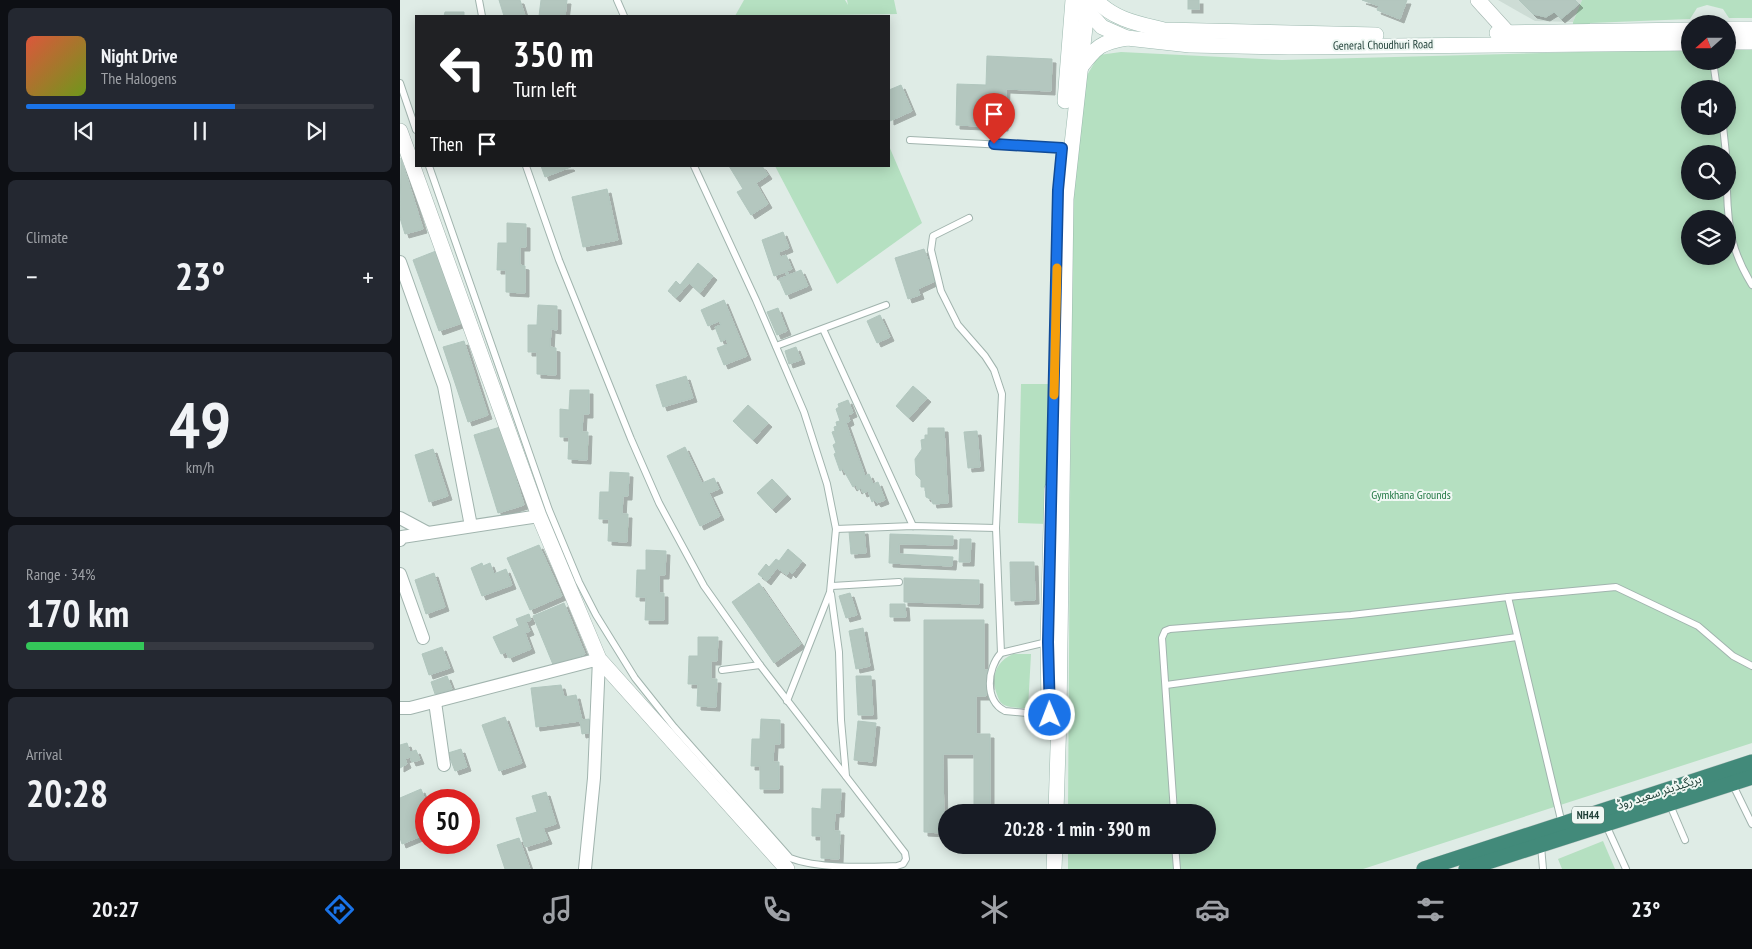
<!DOCTYPE html>
<meta charset="utf-8">
<style>
:root{--surface:#171b24;--page:#242831;--text:#f1f3f6;--muted:#9ea1a6;--line:#363941;--accent:#1a73e8}
body{margin:0;font-family:"PT Sans Narrow","Noto Sans Arabic",sans-serif;background:var(--page);color:var(--text);height:100vh;display:flex;flex-direction:column;font-size:19px;white-space:nowrap}
*{box-sizing:border-box;margin:0}
p{font-size:16px;color:var(--muted)}
.icon{flex:none;width:28px;height:28px;fill:none;stroke:currentColor;stroke-width:2;stroke-linecap:round;stroke-linejoin:round}
.map{position:relative;flex:1;overflow:hidden}
.sheet{display:flex;flex-direction:column;gap:8px;padding:8px;background:#0d0f14;width:400px}
.sheet>*{flex:none}
.guide{position:absolute;left:15px;top:15px;width:475px;height:152px;border-radius:0px;box-shadow:0 2px 12px #0003;background:#202124;color:#fff;overflow:hidden}
.needle{width:32px;rotate:249deg}
.fabs{position:absolute;left:1281px;top:15px;display:grid;gap:10px}
.fabs a{display:grid;place-items:center;width:55px;height:55px;border-radius:50%;background:var(--surface);box-shadow:0 2px 12px #0003;font-size:25px}
.speed{position:absolute;left:15px;top:789px;display:flex;gap:10px;font-size:25px;font-weight:700;text-align:center}
.speed>*{display:grid;place-content:center;width:65px;height:65px;border-radius:50%;background:var(--surface);box-shadow:0 2px 12px #0003;line-height:1}
.speed .limit{border:8px solid #d22;background:#fff;color:#111}
.pin{position:absolute;display:grid;place-items:center;width:42px;height:42px;color:#fff;margin:-51px -21px;border-radius:50% 50% 50% 0;rotate:-45deg;box-shadow:0 0 5px #0007}
.pin .icon{rotate:45deg}
.me{position:absolute;width:55px;margin:-28px;rotate:359deg;stroke-linejoin:round;filter:drop-shadow(0 0 4px #0008)}
.turn{display:flex;align-items:center;gap:18px;height:105px;padding:0 15px;font-size:22px}
.turn .icon{width:65px;height:65px;stroke-width:2.5}
.turn b{display:block;font-size:35px;line-height:42px}
.then{display:flex;align-items:center;height:48px;padding:0 15px;background:#0003;gap:10px;font-size:19px}
.big{font-size:38px;font-weight:600;line-height:1.1}
.sheet .card{flex:1;display:flex;flex-direction:column;justify-content:center;gap:8px;min-width:0;padding:0 18px;border-radius:8px;background:var(--page)}
.sheet .dial{align-items:center;gap:0}
.dial b{font-size:65px;line-height:1}
.song{display:flex;align-items:center;gap:15px}
.cover{width:60px;height:60px;border-radius:8px;background:linear-gradient(135deg,hsl(10 70% 55%),hsl(80 70% 35%))}
.played{height:5px;border-radius:2px;background:linear-gradient(90deg,var(--accent) 60%,var(--line) 60%)}
.keys{display:flex;justify-content:space-around;direction:ltr}
.heat{display:flex;justify-content:space-between;align-items:center;font-size:28px;direction:ltr}
.charge{height:8px;border-radius:4px;background:linear-gradient(90deg,#34c759 34%,var(--line) 0)}
.trip{position:absolute;left:538px;top:804px;width:278px;height:50px;border-radius:25px;background:var(--surface);box-shadow:0 2px 12px #0003;font-weight:600;line-height:50px;text-align:center}
.dock{display:flex;height:80px;justify-content:space-around;align-items:center;background:#090b0e;color:var(--muted)}
.dock .icon{width:35px;height:35px}
.dock .selected{color:var(--accent)}
.dock b{font-size:22px;color:var(--text)}
main{display:flex;flex:1;min-height:0}
.map>svg:first-child{display:block}
.built{fill:#cddcd5}
.green{fill:#b5e0c1;fill-rule:evenodd}
.building{fill:#b4c7bf;stroke:#b1c6be;filter:url(#shadow)}
.lines{fill:none;stroke-linecap:round;stroke-linejoin:round}
.service-casing{stroke:#a1b4ae;stroke-width:8}
.minor-casing{stroke:#a1b4ae;stroke-width:14}
.tertiary-casing{stroke:#a1b4ae;stroke-width:16}
.secondary-casing{stroke:#9cb9af;stroke-width:16}
.trunk-casing{stroke:#c0c9c7;stroke-width:16}
.service{stroke:#fff;stroke-width:6}
.minor{stroke:#fff;stroke-width:12}
.tertiary{stroke:#fff;stroke-width:15}
.secondary{stroke:#fff;stroke-width:15}
.trunk{stroke:#428a7a;stroke-width:15}
.route-casing{stroke:#114b97;stroke-width:12}
.route{stroke:#1a73e8;stroke-width:9}
.slow{stroke:#f59e0b;stroke-width:9}
.labels{text-anchor:middle;stroke-width:4;stroke-linejoin:round;paint-order:stroke}
.shield{fill:#f0f8f4;stroke:#5d766f;stroke-width:1}
.shield-label{font-size:11px;font-weight:bold;fill:#1e3e36}
.street-label{font-size:12px;fill:#1e3e36;stroke:#f0f8f4}
.park-label{font-size:12px;fill:#247946;stroke:#f0f8f4}
</style>
<main>
<section class="sheet">
<div class="card">
<div class="song"><i class="cover"></i><div><b>Night Drive</b><p>The Halogens</p></div></div>
<div class="played"></div>
<div class="keys"><svg class="icon" aria-label="previous" viewBox="0 0 24 24"><path d="M18 5L8 12l10 7zM5 5v14"/></svg><svg class="icon" aria-label="pause" viewBox="0 0 24 24"><path d="M8 5v14M16 5v14"/></svg><svg class="icon" aria-label="next" viewBox="0 0 24 24"><path d="M6 5l10 7-10 7zM19 5v14"/></svg></div>
</div>
<div class="card"><p>Climate</p>
<div class="heat"><a>−</a><b class="big">23°</b><a>+</a></div>
</div>
<div class="card dial"><b>49</b><p>km/h</p></div>
<div class="card"><p>Range · 34%</p><b class="big">170 km</b><div class="charge"></div></div>
<div class="card"><p>Arrival</p><b class="big">20:28</b></div>
</section>
<div class="map">
<svg width="1352" height="869" viewBox="0 0 1352 869">
<defs>
<filter id="shadow"><feDropShadow dx="4" dy="4" stdDeviation="0" flood-color="#0004"/></filter>
</defs>
<rect width="100%" height="100%" fill="#dfece6"/>
<!-- built -->
<polygon class="built" points="1098,0 1182,0 1173,22 1135,21"/>
<!-- green -->
<g class="green">
<polygon points="344,0 445,0 448,5 447,0 494,0 497,14 335,16"/>
<polygon points="1182,0 1352,0 1352,18 1329,18 1323,9 1307,5 1297,8 1290,19 1190,23 1189,29 1173,29 1173,22"/>
<path d="M1328,48H1352V743L963,869H668V845H806V812H668L672,199L683,82L699,55L721,52L882,60L1290,49V61H1328ZM1290,89H1328V126H1290ZM1290,154H1328V191H1290ZM1290,219H1328V256H1290Z"/>
<polygon points="489,146 522,223 437,284 375,166 489,166"/>
<polygon points="621,384 650,384 647,524 618,523"/>
<path d="M613,654H631L628,708C620,708 611,708 604,705C599,702 598,697 596,692C591,675 597,661 613,654Z"/>
<polygon points="1203,841 1215,869 1162,869 1158,859"/>
</g>
<!-- building -->
<g class="building">
<polygon points="99,0 120,0 125,16 104,16"/>
<polygon points="141,0 167,0 165,16 139,16"/>
<rect x="788" y="0" width="11" height="9"/>
<polygon points="962,0 1007,0 1000,19 977,10 979,6"/>
<polygon points="1119,0 1175,0 1179,4 1161,19 1154,12 1146,17 1133,14"/>
<polygon points="45,12 64,12 64,16 44,16"/>
<polygon points="587,56 652,59 651,91 606,89 604,127 556,125 557,84 586,85"/>
<polygon points="501,85 512,111 490,121 489,90"/>
<polygon points="1,158 23,229 5,234 0,218"/>
<polygon points="141,166 170,166 171,167 145,177"/>
<polygon points="329,166 362,166 368,175 356,183 368,204 351,215 337,192 343,189"/>
<polygon points="207,189 218,240 183,247 172,197"/>
<polygon points="107,223 126,224 126,247 120,247 120,265 125,266 125,293 106,292 106,270 97,270 98,243 107,243"/>
<polygon points="383,232 389,248 379,252 380,257 386,255 392,269 387,271 389,275 401,270 408,286 386,295 379,279 387,276 385,272 374,276 362,240"/>
<polygon points="524,249 528,260 531,259 535,281 518,289 520,295 508,299 495,258"/>
<polygon points="36,251 62,323 39,331 13,260"/>
<polygon points="298,263 313,276 300,293 289,283 276,298 268,291 276,281 280,285"/>
<polygon points="324,300 347,356 324,365 317,348 328,344 326,339 321,342 315,327 321,325 319,321 308,326 301,310"/>
<polygon points="138,305 157,306 157,330 151,329 150,347 156,348 156,375 137,374 137,352 128,352 128,325 137,325"/>
<polygon points="378,308 387,331 377,335 367,312"/>
<polygon points="480,315 490,337 477,343 467,321"/>
<polygon points="64,341 88,415 68,422 43,347"/>
<polygon points="396,347 401,360 389,364 385,351"/>
<polygon points="286,376 293,398 263,407 256,385"/>
<polygon points="513,386 527,398 509,418 496,406"/>
<polygon points="170,390 189,390 189,414 183,414 182,432 188,432 187,460 168,459 169,437 160,437 160,409 169,410"/>
<polygon points="448,400 453,413 448,415 450,421 446,423 465,476 469,474 473,484 478,482 485,500 477,503 475,500 472,502 468,491 463,493 461,488 458,490 456,485 453,487 443,469 440,471 434,454 436,453 433,445 436,443 432,432 435,431 434,427 437,426 436,422 440,421 436,409 439,407 438,404"/>
<polygon points="348,405 368,423 353,440 333,421"/>
<polygon points="100,427 124,505 98,513 74,435"/>
<polygon points="528,428 544,428 548,503 533,504 532,500 526,497 525,487 521,487 521,480 516,475 515,459 522,449 521,440 525,439 525,435 528,435"/>
<polygon points="577,431 580,467 568,468 564,432"/>
<polygon points="285,447 302,483 314,478 319,489 309,493 320,516 300,526 267,456"/>
<polygon points="33,449 48,496 29,502 15,455"/>
<polygon points="210,472 229,473 228,496 223,496 222,514 228,514 227,542 208,541 209,519 199,519 200,492 209,492"/>
<polygon points="372,479 387,495 372,509 357,493"/>
<polygon points="464,530 466,553 451,554 449,531"/>
<polygon points="490,534 553,536 553,545 499,544 499,554 553,557 552,566 489,563"/>
<polygon points="560,539 571,539 570,562 559,562"/>
<polygon points="139,545 162,596 130,610 107,558"/>
<polygon points="388,549 402,561 392,574 389,571 387,575 377,568 367,581 358,574 366,564 369,567 376,559 379,561"/>
<polygon points="246,550 266,551 265,575 259,575 259,593 264,593 264,620 245,620 246,597 236,597 237,570 246,570"/>
<polygon points="610,562 634,562 635,600 611,601"/>
<polygon points="82,563 83,566 90,563 94,574 106,569 112,585 82,596 71,568"/>
<polygon points="34,573 45,607 26,614 15,580"/>
<polygon points="504,578 579,580 579,604 504,602"/>
<polygon points="359,583 401,644 374,663 332,602"/>
<polygon points="450,593 457,615 446,618 439,596"/>
<polygon points="164,603 185,654 154,667 133,616"/>
<polygon points="490,604 505,604 506,617 490,617"/>
<polygon points="129,614 131,620 126,622 130,631 125,633 131,649 109,658 106,652 101,654 93,637 119,626 116,619"/>
<polygon points="524,620 584,620 584,670 590,670 590,686 586,686 586,696 576,696 576,734 590,734 590,812 574,812 574,754 543,754 544,833 524,832"/>
<polygon points="463,628 470,666 456,669 449,631"/>
<polygon points="298,637 318,637 317,661 311,661 311,679 317,679 316,707 297,706 298,684 288,684 289,656 298,656"/>
<polygon points="42,647 50,668 29,675 22,654"/>
<polygon points="47,676 52,689 35,694 31,682"/>
<polygon points="456,676 471,676 473,715 458,715"/>
<polygon points="161,685 164,697 176,695 182,720 189,719 192,732 182,734 180,721 136,727 131,688"/>
<polygon points="105,717 122,763 99,771 82,725"/>
<polygon points="361,719 380,720 380,744 374,744 373,762 379,762 379,789 360,789 360,766 351,766 352,739 360,739"/>
<polygon points="458,721 476,723 472,762 454,760"/>
<polygon points="7,743 10,752 16,750 20,760 12,762 10,757 5,759 7,764 0,768 0,745"/>
<polygon points="61,749 67,767 55,771 48,753"/>
<polygon points="21,789 26,802 26,834 2,844 0,838 0,798"/>
<polygon points="422,789 441,789 440,813 435,813 434,831 440,831 439,859 421,858 421,836 412,836 412,808 421,809"/>
<polygon points="146,792 156,824 143,828 148,840 125,847 116,818 137,812 132,796"/>
<polygon points="119,838 130,869 105,869 97,845"/>
</g>
<g class="lines">
<!-- service casing -->
<g class="service-casing">
<g id="service">
<polyline points="79,0 82,16"/>
<polyline points="217,0 224,16"/>
<polyline points="1313,61 1317,89"/>
<polyline points="0,83 16,130"/>
<polyline points="1323,126 1326,154"/>
<polyline points="510,140 662,148"/>
<path d="M29,166L149,510L179,582L196,615L235,678L274,727L390,858C418,869 465,867 497,866L503,864L506,859L505,853L360,665L304,586L259,503L231,439L159,260L126,166"/>
<polyline points="294,166 356,300 404,412 427,484 436,529 430,592 387,701"/>
<path d="M1327,191C1328,229 1332,252 1352,285"/>
<polyline points="569,218 533,236 531,250 541,291 558,325 585,356 594,370 602,394 596,528 601,653"/>
<polyline points="423,329 513,526"/>
<polyline points="376,346 486,305"/>
<polyline points="436,529 513,526 596,528"/>
<polyline points="432,586 499,582"/>
<polyline points="431,594 439,652 441,720 446,776"/>
<polyline points="1108,597 1162,824"/>
<path d="M647,642L601,653C587,668 584,701 605,711L659,716"/>
<polyline points="322,670 360,665"/>
<polyline points="766,685 1117,637"/>
<polyline points="1332,783 1352,824"/>
<polyline points="1270,805 1285,840"/>
<polyline points="774,812 762,638 765,631 770,629 951,615 1108,597 1216,587 1298,626 1333,656 1352,666"/>
<polyline points="1206,825 1226,869"/>
<polyline points="775,845 777,869"/>
<polyline points="1141,846 1143,869"/>
</g>
</g>
<!-- minor casing -->
<g class="minor-casing">
<g id="minor">
<polyline points="0,262 44,386 71,526"/>
<polyline points="0,518 28,533"/>
<polyline points="0,540 2,537 139,516"/>
<polyline points="0,574 23,638"/>
<polyline points="35,702 44,765"/>
<polyline points="0,708 10,708 199,659 194,778 185,869"/>
</g>
</g>
<!-- tertiary casing -->
<g class="tertiary-casing">
<g id="tertiary">
<polyline points="1078,0 1108,33"/>
<polyline points="0,131 139,516 199,659 387,869"/>
</g>
</g>
<!-- secondary casing -->
<g class="secondary-casing">
<g id="secondary">
<path d="M696,0C714,20 740,24 764,30L976,35"/>
<polyline points="683,6 702,27 727,38 790,45 889,47 1290,43"/>
<polyline points="1328,29 1352,29"/>
<polyline points="1097,33 1290,30"/>
<polyline points="1328,42 1352,42"/>
<path d="M680,68C696,47 701,42 727,38"/>
<polyline points="665,101 673,0"/>
<polyline points="649,706 648,642 652,489"/>
<polyline points="656,812 659,716 666,199 688,0"/>
<polyline points="654,869 655,845"/>
</g>
</g>
<!-- trunk casing -->
<g class="trunk-casing">
<g id="trunk">
<polyline points="1024,869 1352,762"/>
<polyline points="1066,869 1352,777"/>
</g>
</g>
<!-- service -->
<use href="#service" class="service"/>
<!-- minor -->
<use href="#minor" class="minor"/>
<!-- tertiary -->
<use href="#tertiary" class="tertiary"/>
<!-- secondary -->
<use href="#secondary" class="secondary"/>
<!-- trunk -->
<use href="#trunk" class="trunk"/>
</g>
<g class="lines">
<!-- route casing -->
<g class="route-casing">
<polyline id="route" points="594,144 662,148 658,190 648,642 650,715"/>
</g>
<!-- route -->
<use href="#route" class="route"/>
<!-- slow -->
<polyline class="slow" points="654,395 657,268"/>
</g>
<g class="labels">
<!-- shield labels -->
<rect class="shield" x="1172" y="806.5" width="32" height="17" rx="4"/>
<g class="shield-label">
<text x="1188" y="819">NH44</text>
</g>
<!-- street labels -->
<g class="street-label">
<text transform="translate(983 45) rotate(-1)" y="4">General Choudhuri Road</text>
<text transform="translate(1259 792) rotate(-18)" y="4">بریگیڈیئر سعید روڈ</text>
</g>
<!-- park labels -->
<g class="park-label">
<text x="1011" y="499">Gymkhana Grounds</text>
</g>
</g>
</svg>
<div class="fabs">
<a><svg class="needle" viewBox="-14 -14 28 28"><path d="M0-13l5 13h-10z" fill="#e53935"/><path d="M0 13l5-13h-10z" fill="#9ea1a6"/></svg></a>
<a><svg class="icon" aria-label="sound" viewBox="0 0 24 24"><path d="M4 9h4l5-4v14l-5-4H4zM17 9q2 3 0 6"/></svg></a>
<a><svg class="icon" aria-label="search" viewBox="0 0 24 24"><circle cx="10" cy="10" r="6"/><path d="M15 15l6 6"/></svg></a>
<a><svg class="icon" aria-label="layers" viewBox="0 0 24 24"><path d="M12 4l9 5-9 5-9-5zM3 14l9 5 9-5"/></svg></a>
</div>
<div class="speed"><div class="limit">50</div></div>
<div class="pin" style="left:594px;top:144px;background:#d93025"><svg class="icon" aria-label="arrive" viewBox="0 0 24 24"><path d="M6 21V4h12l-3 4 3 4H6"/></svg></div>
<svg class="me" style="left:650px;top:715px" viewBox="-20 -20 40 40"><circle r="17" fill="#1a73e8" stroke="#fff" stroke-width="3"/><path d="M0-11L8 9 0 5-8 9z" fill="#fff"/></svg>
<div class="trip">20:28 · 1 min · 390 m</div>
<div class="guide">
<div class="turn"><svg class="icon" aria-label="left" viewBox="0 0 24 24"><path d="M17 20v-9H6M10 6l-5 5 5 5"/></svg><div><b>350 m</b>Turn left</div></div>
<div class="then">Then<svg class="icon" aria-label="arrive" viewBox="0 0 24 24"><path d="M6 21V4h12l-3 4 3 4H6"/></svg></div>
</div>
</div>
</main>
<nav class="dock">
<b>20:27</b>
<svg class="icon selected" aria-label="directions" viewBox="0 0 24 24"><path d="M12 3l9 9-9 9-9-9zM9 14v-3h6M13 9l2 2-2 2"/></svg>
<svg class="icon" aria-label="music" viewBox="0 0 24 24"><path d="M9 18V5l10-2v13"/><circle cx="6" cy="18" r="3"/><circle cx="16" cy="16" r="3"/></svg>
<svg class="icon" aria-label="phone" viewBox="0 0 24 24"><path d="M5 4h4l2 5-3 2q2 4 5 5l2-3 5 2v4C11 20 4 13 5 4z"/></svg>
<svg class="icon" aria-label="climate" viewBox="0 0 24 24"><path d="M12 3v18M4 7l16 10M4 17L20 7"/></svg>
<svg class="icon" aria-label="car" viewBox="0 0 24 24"><path d="M5 17H2v-5l4-1 3-4h7l3 4 3 1v5h-3M9 17h6M6 11h13"/><circle cx="7" cy="17" r="2"/><circle cx="17" cy="17" r="2"/></svg>
<svg class="icon" aria-label="filters" viewBox="0 0 24 24"><path d="M4 7h16M4 17h16"/><circle cx="9" cy="7" r="2"/><circle cx="15" cy="17" r="2"/></svg>
<b>23°</b>
</nav>
